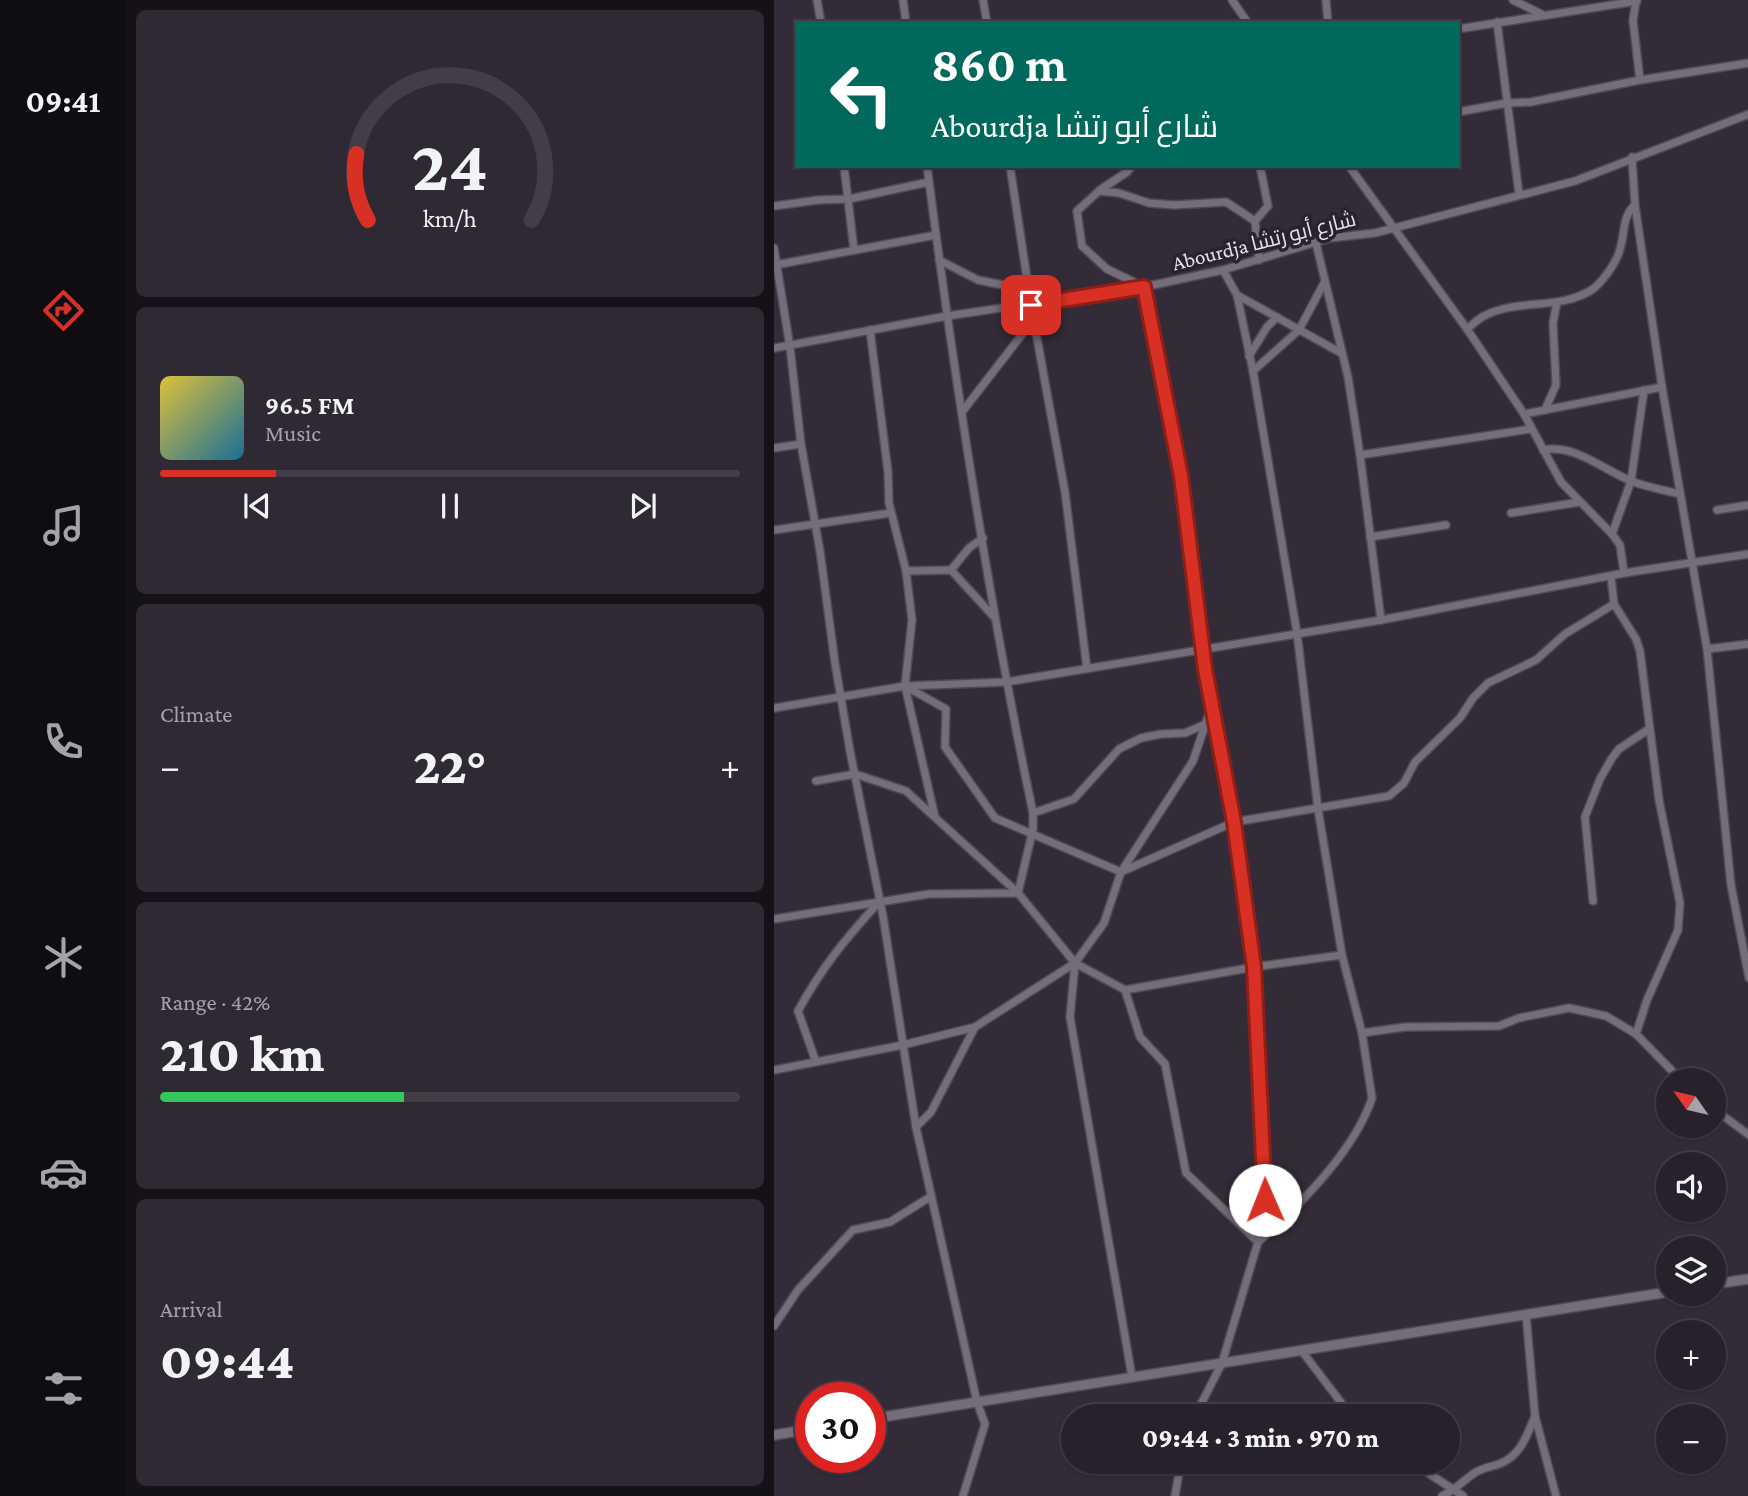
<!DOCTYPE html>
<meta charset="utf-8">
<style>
:root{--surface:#26212a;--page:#2e2932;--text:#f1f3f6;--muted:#a4a3a8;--line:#423e47;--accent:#d93025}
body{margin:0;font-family:"Crimson Pro",Cairo,serif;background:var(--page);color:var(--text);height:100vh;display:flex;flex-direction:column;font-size:26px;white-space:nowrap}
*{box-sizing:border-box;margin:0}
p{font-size:23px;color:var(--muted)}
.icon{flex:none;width:38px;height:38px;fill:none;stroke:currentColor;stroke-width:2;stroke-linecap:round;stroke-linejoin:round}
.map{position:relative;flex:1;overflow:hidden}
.panel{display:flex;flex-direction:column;gap:10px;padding:10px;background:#151217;width:648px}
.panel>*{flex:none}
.guide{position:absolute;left:21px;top:21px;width:665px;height:147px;border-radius:0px;box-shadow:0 2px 5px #0004,0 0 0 2px var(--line);background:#00695c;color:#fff;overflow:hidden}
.needle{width:46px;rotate:304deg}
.buttons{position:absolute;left:882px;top:1068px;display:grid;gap:14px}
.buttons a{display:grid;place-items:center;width:70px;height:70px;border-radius:50%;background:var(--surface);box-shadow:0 2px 5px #0004,0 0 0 2px var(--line);font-size:35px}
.speed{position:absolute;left:21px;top:1382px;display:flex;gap:14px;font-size:35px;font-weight:700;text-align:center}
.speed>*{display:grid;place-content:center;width:91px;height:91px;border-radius:50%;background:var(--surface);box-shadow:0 2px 5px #0004,0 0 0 2px var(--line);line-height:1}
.speed .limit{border:10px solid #d22;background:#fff;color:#111}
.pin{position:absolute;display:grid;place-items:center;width:60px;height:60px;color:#fff;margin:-30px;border-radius:14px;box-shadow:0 4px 10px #0006}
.me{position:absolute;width:77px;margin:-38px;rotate:359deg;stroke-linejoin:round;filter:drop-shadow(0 0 5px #0008)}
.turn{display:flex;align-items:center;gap:24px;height:147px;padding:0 21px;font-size:32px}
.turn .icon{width:91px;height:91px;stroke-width:2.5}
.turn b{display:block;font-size:49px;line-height:60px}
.big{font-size:52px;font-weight:800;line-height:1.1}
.panel .tile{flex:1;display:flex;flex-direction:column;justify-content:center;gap:10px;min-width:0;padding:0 24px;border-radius:10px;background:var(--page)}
.panel .dial{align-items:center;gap:0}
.dial svg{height:182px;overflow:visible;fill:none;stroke:var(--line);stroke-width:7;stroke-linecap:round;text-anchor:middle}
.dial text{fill:var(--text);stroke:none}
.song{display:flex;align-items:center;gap:21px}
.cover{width:84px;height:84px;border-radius:10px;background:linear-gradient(135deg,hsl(50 70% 55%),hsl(200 70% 35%))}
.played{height:7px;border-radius:4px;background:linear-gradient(90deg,var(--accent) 20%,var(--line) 20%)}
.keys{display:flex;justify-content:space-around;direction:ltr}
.heat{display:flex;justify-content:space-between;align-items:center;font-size:38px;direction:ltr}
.charge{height:10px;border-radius:5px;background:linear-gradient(90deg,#34c759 42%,var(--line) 0)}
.trip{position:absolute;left:287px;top:1404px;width:399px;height:70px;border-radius:35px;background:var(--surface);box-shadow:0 2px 5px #0004,0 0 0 2px var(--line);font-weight:800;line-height:70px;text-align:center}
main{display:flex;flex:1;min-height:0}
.tab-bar{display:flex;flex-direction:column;width:126px;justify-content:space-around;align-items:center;background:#0f0d11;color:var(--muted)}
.tab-bar .icon{width:49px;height:49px}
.tab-bar .selected{color:var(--accent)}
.tab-bar b{font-size:32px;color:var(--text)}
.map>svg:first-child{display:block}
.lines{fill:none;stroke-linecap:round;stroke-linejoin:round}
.minor-casing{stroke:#504a53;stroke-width:10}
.tertiary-casing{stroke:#504a53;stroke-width:12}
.minor{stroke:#746d7a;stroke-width:7}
.tertiary{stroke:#746d7a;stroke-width:9}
.route-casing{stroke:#8d1f18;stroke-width:18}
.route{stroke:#d93025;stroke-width:12}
.labels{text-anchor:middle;stroke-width:7;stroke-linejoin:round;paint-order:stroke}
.street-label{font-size:21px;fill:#e5e1e8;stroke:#29232e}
</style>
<main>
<nav class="tab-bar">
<b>09:41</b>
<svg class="icon selected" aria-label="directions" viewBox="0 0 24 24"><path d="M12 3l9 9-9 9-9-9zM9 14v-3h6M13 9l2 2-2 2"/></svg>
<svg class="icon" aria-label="music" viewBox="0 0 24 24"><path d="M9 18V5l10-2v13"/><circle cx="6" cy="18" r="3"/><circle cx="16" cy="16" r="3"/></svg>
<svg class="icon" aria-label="phone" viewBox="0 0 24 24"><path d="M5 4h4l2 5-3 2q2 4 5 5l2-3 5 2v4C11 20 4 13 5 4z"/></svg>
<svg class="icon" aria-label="climate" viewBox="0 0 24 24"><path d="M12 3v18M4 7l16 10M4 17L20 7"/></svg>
<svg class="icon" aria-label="car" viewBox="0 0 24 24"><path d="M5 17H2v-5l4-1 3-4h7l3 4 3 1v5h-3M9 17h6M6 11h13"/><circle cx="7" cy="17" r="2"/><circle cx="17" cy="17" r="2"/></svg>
<svg class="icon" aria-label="filters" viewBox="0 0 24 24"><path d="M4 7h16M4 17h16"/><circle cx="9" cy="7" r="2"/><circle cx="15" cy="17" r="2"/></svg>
</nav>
<section class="panel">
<div class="tile dial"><svg viewBox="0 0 100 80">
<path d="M14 69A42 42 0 1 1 86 69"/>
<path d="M14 69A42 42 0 0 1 9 40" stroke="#d93025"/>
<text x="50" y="56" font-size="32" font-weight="700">24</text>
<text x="50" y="72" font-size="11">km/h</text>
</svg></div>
<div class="tile">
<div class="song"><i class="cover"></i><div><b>96.5 FM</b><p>Music</p></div></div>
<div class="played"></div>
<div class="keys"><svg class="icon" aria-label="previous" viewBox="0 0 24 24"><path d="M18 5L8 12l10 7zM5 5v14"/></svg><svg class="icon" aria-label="pause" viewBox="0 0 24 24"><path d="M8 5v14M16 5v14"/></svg><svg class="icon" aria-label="next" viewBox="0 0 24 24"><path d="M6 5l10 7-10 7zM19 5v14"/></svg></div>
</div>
<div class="tile"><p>Climate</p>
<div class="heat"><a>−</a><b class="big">22°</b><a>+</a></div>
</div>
<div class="tile"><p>Range · 42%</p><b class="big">210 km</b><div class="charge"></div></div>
<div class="tile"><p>Arrival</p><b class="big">09:44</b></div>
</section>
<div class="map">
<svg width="975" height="1496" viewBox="0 0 975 1496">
<rect width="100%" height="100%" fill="#332c38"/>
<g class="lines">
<!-- minor casing -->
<g class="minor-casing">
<g id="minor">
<polyline points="43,0 47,23"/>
<polyline points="129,0 132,23"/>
<polyline points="209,0 213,23"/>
<polyline points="458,0 474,23"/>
<polyline points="552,0 554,23"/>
<polyline points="739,0 769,15"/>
<polyline points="862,0 859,21 866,80 975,63"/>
<polyline points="723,22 745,194"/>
<polyline points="684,29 863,1"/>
<polyline points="684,112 733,103 757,102 866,80"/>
<polyline points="858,157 861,205 888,387 933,649 957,885 975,978"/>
<polyline points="70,166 80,250"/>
<polyline points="236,166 257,305 291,492 313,669"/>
<polyline points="575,166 693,329 750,414 787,482 838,534 846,545 850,573"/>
<polyline points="326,190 353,172 358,166"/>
<polyline points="0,206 44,200 75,199 155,182"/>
<polyline points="481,221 485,260"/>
<polyline points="542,243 574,377 586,455 607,620"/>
<polyline points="0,248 16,347 27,444 46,551 61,663 76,751 109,916 142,1127 203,1402 211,1424 189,1496"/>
<polyline points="165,260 204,280 234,286 257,304"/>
<polyline points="1,265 162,235"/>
<path d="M449,270L463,295L479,371L523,633L544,809L568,955L588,1033L598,1098C581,1150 525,1206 484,1242"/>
<polyline points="463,295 567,353"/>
<path d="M693,329C698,325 704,319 710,316C743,298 786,311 819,289C829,281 843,262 846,249C851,234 848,216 861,205"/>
<polyline points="96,330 114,472 115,503 132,571 138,620 131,686 161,817"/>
<polyline points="0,348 173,316 370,287 449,270 556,238 601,233 801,181 975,114"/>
<polyline points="475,356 493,327 503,317"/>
<polyline points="479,371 525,330 550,283"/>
<polyline points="771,410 782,385 779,323 783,302"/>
<polyline points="188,412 260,319"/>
<polyline points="750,414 888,387"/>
<polyline points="0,448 27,444"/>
<path d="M769,450C801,444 828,469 857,481C872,487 890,490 906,494"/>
<polyline points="586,455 757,429"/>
<polyline points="943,510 975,505"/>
<polyline points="737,513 806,502"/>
<polyline points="0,530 117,513"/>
<polyline points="838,534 857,481 870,390"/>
<polyline points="596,537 672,525"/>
<polyline points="177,570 195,548 209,538"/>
<polyline points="132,571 177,570 221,618"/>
<polyline points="837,576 840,604 862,639 866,651 885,800 906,903 904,930 873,1000 862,1034"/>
<polyline points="933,649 975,644"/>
<polyline points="132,686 232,682 607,620 850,573 975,554"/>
<polyline points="0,708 131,686 172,709 171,747 221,818 347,872 460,822 615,796 630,783 641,762 686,718 699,698 714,683 762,660 791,634 840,604"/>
<polyline points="42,781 81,774 132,791 244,893 301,963 351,990 480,967 568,955"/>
<polyline points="259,813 300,799 345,749 367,738 387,734 411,733 432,724"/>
<polyline points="819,901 811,817 826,779 838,758 845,749 875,729"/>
<path d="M0,919L155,894L244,893L259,829V813C214,599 181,383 153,166"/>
<polyline points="301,963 296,1017 358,1377"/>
<polyline points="351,990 366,1037 391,1064 412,1173 484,1242"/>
<polyline points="588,1033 631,1027 725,1026 745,1018 795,1008 832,1016 862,1034 907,1080"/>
<path d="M42,1062L24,1011C48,967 72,938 106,901"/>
<polyline points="0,1070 129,1045 201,1027 301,963 330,923 347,872 419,761 437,708"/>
<polyline points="940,1109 975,1135"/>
<polyline points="142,1127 157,1112 201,1027"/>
<polyline points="752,1314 761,1416 782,1496"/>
<polyline points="0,1326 24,1290 79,1230 116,1222 156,1197"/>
<polyline points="527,1350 572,1409 579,1416"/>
<polyline points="421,1416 448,1363 484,1242 491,1183 480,967 460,822 428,650 407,476 370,287 333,269 308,246 303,211 325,191 345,193 375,203 400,205 452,202 481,221 494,206 486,166"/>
<polyline points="636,1461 689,1496"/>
<polyline points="401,1496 407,1461"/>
<path d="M668,1496C681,1490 688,1482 699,1474C707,1468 717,1467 725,1464C747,1456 753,1435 761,1416"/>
</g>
</g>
<!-- tertiary casing -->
<g class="tertiary-casing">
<g id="tertiary">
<polyline points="940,1284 975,1279"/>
<polyline points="96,1419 894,1292"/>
<polyline points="0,1435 37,1429"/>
</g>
</g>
<!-- minor -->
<use href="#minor" class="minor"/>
<!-- tertiary -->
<use href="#tertiary" class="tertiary"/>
</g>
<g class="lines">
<!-- route casing -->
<g class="route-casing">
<polyline id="route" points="257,305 370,287 407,476 431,669 460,822 480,967 491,1200"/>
</g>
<!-- route -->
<use href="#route" class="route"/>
</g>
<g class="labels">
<!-- street labels -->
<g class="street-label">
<text transform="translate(490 241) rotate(-14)" y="7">Abourdja شارع أبو رتشا</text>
</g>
</g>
</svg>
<div class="buttons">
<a><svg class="needle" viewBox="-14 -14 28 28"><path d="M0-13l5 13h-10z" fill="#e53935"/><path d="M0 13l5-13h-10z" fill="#a4a3a8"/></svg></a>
<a><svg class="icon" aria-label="sound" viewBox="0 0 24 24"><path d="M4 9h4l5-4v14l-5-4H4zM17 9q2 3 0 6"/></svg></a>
<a><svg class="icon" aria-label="layers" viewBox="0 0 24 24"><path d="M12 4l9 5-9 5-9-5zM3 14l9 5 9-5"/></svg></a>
<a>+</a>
<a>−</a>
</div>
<div class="speed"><div class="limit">30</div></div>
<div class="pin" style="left:257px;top:305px;background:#d93025"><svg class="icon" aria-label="arrive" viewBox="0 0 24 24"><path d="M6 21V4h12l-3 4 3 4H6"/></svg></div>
<svg class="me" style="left:491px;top:1200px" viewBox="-20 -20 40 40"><circle r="19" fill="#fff"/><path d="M0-13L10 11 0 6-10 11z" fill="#d93025"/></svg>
<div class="trip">09:44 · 3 min · 970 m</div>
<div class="guide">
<div class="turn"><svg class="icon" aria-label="left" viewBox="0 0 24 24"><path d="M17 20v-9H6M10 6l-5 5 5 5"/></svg><div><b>860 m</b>Abourdja شارع أبو رتشا</div></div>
</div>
</div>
</main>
